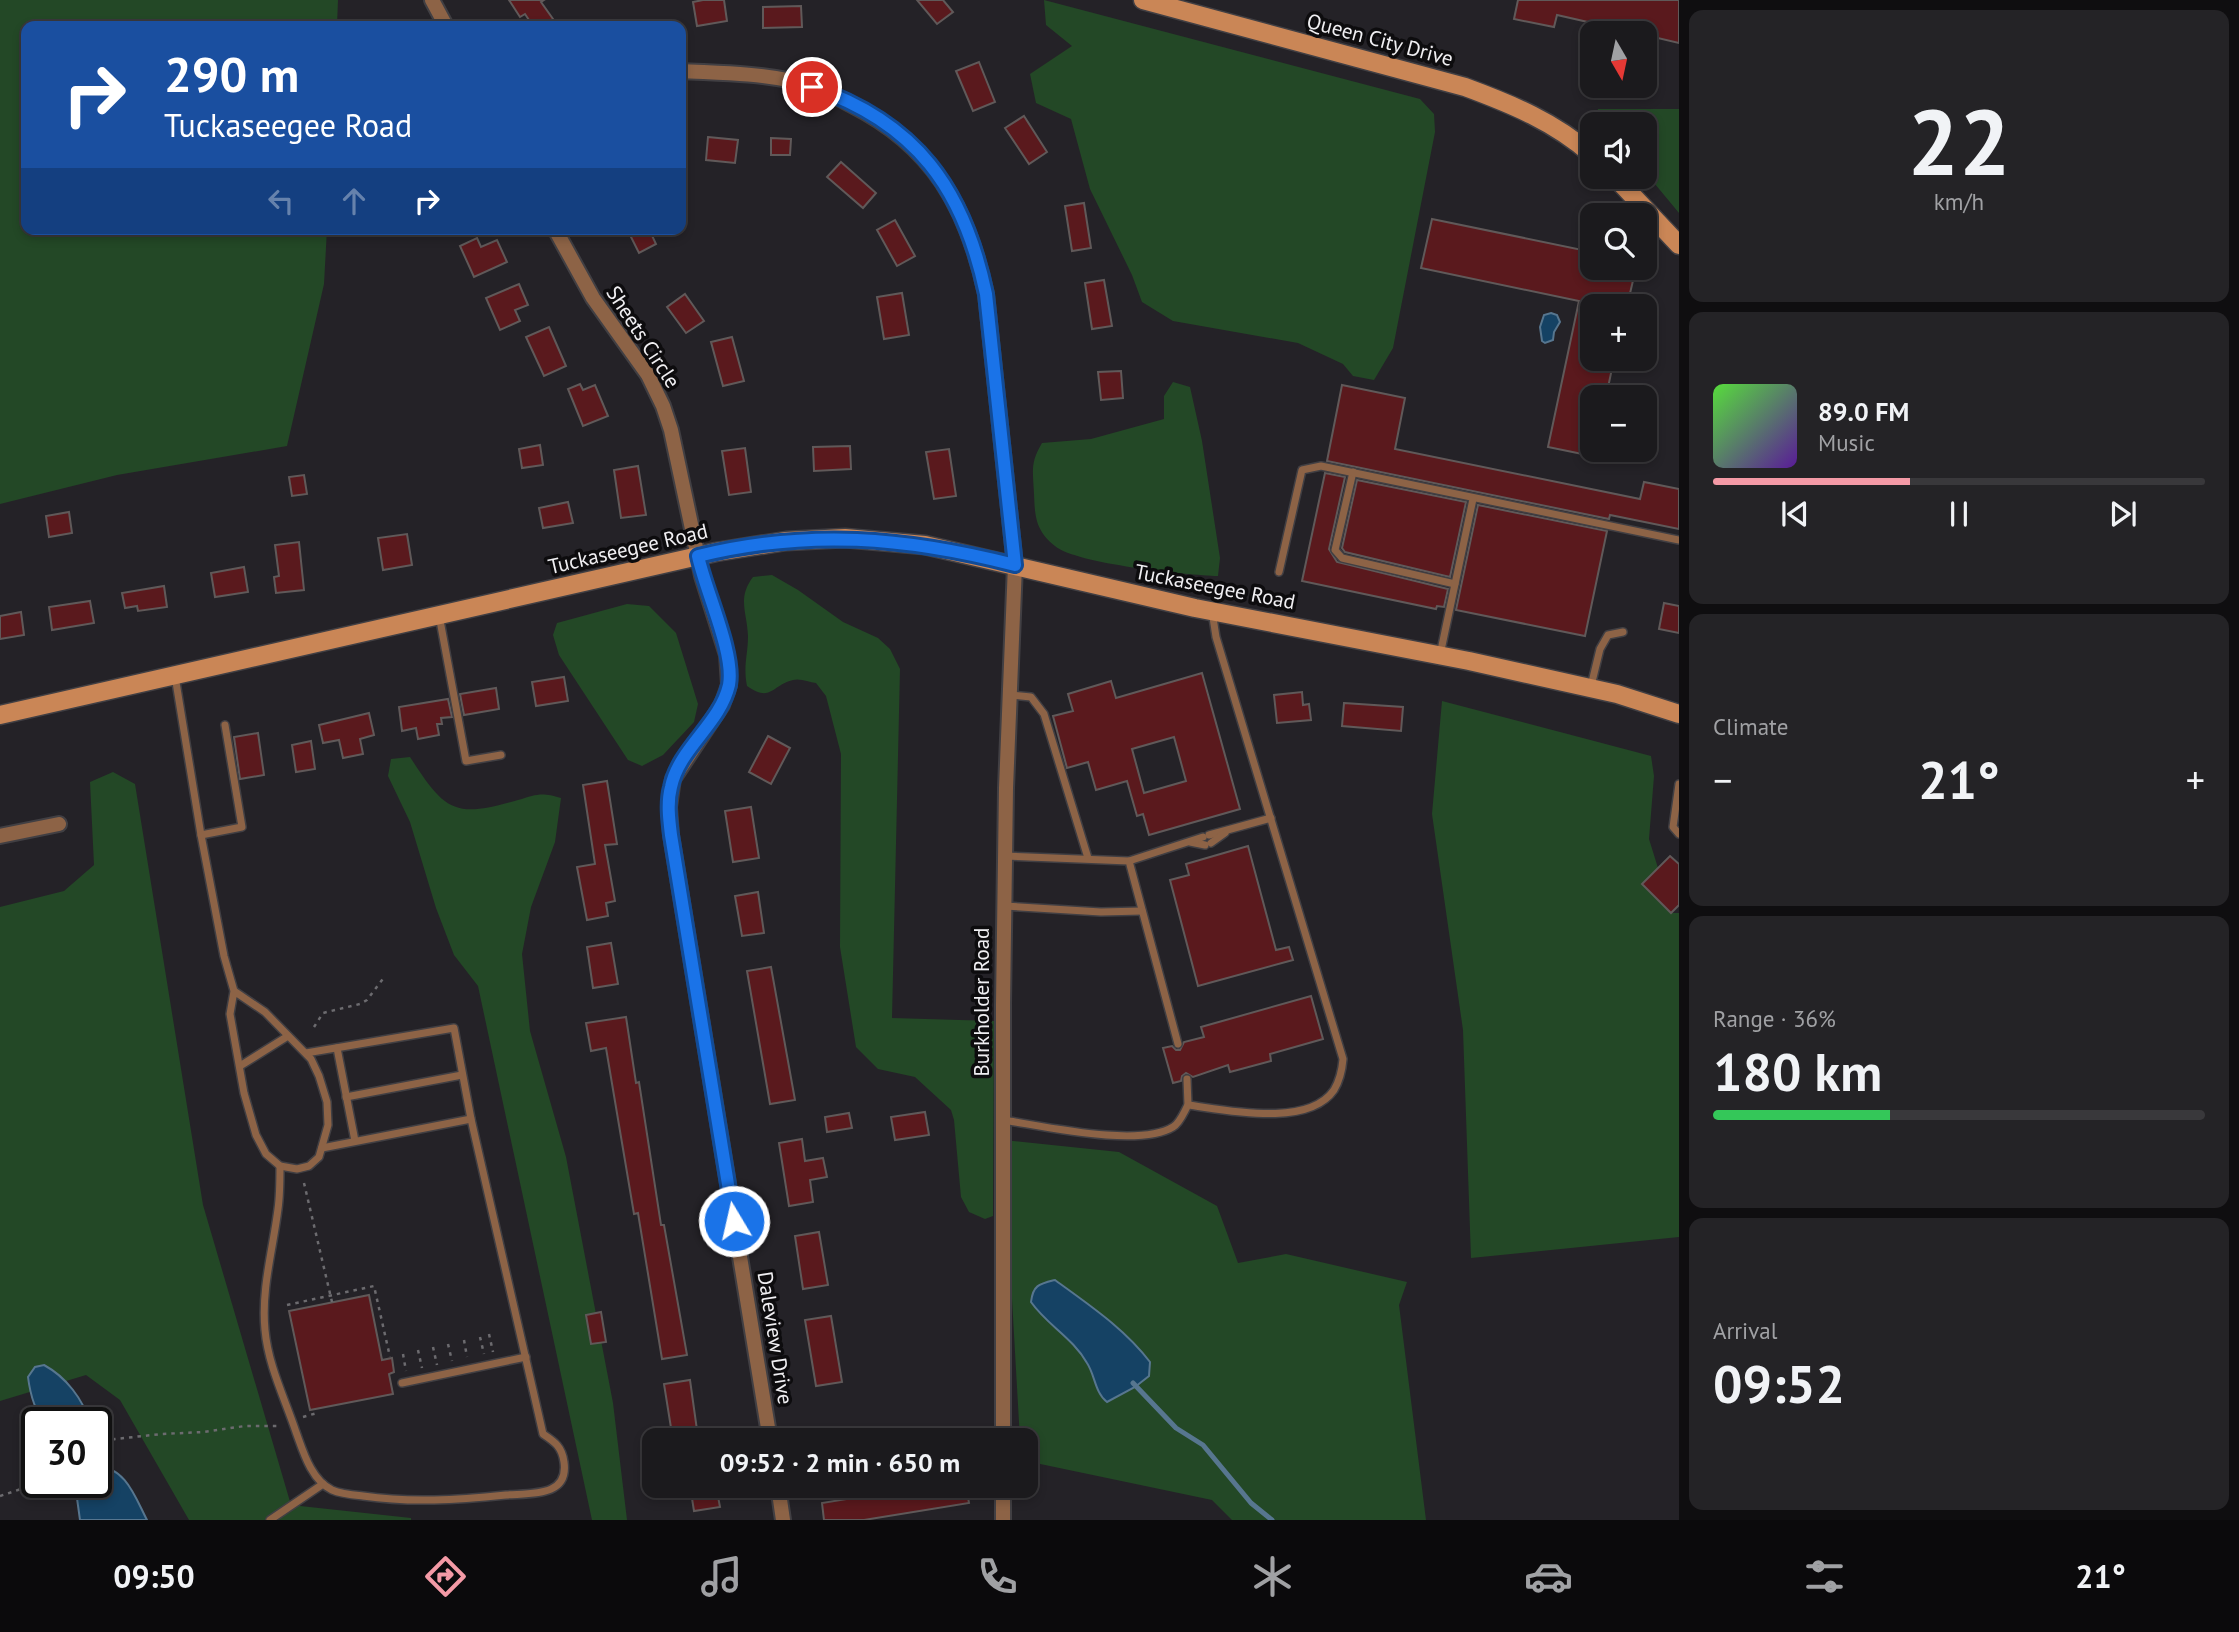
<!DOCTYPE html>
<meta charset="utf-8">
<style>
:root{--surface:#1b1a1d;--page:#242326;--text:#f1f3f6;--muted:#a0a1a4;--line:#39383b;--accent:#f49aa6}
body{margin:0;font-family:"PT Sans",sans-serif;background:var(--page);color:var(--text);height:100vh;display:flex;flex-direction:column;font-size:26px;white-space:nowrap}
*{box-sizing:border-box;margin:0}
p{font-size:23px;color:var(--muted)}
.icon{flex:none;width:38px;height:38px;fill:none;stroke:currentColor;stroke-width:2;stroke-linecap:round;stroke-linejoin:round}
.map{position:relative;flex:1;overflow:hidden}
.drawer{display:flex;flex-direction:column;gap:10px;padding:10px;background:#0f0e10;width:560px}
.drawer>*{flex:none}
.top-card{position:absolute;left:21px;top:21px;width:665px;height:214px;border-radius:14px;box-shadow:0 4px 10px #0003,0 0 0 2px var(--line);background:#1a4fa0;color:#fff;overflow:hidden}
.needle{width:46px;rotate:171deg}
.controls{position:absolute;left:1580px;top:21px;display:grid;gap:14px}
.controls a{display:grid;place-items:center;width:77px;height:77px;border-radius:14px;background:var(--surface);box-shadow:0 4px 10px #0003,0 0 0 2px var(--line);font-size:35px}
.speed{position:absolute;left:21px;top:1407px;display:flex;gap:14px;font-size:35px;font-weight:700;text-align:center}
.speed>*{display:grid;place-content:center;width:91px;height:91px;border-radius:50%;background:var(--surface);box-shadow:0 4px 10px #0003,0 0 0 2px var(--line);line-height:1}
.speed .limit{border:4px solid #111;border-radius:10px;background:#fff;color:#111}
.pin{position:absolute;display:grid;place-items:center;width:60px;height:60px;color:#fff;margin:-30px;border:4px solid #fff;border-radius:50%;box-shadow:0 2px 7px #0007}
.me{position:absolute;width:77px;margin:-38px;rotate:351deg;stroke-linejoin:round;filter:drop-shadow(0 0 5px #0008)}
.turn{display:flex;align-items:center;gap:24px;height:147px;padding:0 28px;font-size:32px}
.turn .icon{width:91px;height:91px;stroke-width:2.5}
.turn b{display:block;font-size:49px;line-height:60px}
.lanes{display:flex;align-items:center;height:66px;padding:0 28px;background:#0003;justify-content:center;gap:35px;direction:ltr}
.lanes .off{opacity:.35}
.big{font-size:52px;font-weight:700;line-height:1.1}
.drawer .widget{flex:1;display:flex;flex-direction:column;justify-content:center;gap:10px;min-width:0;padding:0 24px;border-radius:14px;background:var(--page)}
.drawer .dial{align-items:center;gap:0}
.dial b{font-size:91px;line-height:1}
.song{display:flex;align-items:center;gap:21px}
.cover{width:84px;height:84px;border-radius:10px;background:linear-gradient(135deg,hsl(110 70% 55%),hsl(270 70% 35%))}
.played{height:7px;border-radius:4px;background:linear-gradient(90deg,var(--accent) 40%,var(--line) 40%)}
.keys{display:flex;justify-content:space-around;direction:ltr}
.heat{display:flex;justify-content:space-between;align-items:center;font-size:38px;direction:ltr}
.charge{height:10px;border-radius:5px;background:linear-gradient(90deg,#34c759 36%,var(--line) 0)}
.trip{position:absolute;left:642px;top:1428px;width:396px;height:70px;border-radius:14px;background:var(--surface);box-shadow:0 4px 10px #0003,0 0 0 2px var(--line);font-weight:700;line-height:70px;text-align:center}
.tabs{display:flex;height:112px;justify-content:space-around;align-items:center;background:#0b0a0c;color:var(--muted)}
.tabs .icon{width:49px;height:49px}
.tabs .selected{color:var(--accent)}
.tabs b{font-size:32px;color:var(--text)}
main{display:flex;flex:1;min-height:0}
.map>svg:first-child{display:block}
.green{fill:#234826}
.water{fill:#154264;stroke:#57768f;stroke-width:2}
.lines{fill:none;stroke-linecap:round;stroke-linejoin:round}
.stream{stroke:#57768f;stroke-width:5}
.building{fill:#5a191d;stroke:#605959;stroke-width:2;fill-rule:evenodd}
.lane-casing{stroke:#413f43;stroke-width:10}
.street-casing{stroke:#413f43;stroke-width:18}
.secondary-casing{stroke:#413f43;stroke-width:21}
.path{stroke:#6c6b6f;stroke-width:2.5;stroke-dasharray:3.5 5;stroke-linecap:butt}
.lane{stroke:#8d6346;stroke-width:7}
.street{stroke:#8d6346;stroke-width:14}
.secondary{stroke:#ca8656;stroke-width:18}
.route-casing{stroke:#114b97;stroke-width:18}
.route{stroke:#1a73e8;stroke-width:12}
.labels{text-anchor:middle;stroke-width:7;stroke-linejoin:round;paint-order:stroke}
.street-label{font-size:21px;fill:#f0eff2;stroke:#0d0c0e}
</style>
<main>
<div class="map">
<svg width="1679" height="1520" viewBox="0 0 1679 1520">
<rect width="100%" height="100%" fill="#242227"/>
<!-- green -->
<g class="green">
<polygon points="0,0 338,0 337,26 26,26 26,229 327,229 324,284 287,446 117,475 0,504"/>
<polygon points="1044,0 1420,99 1434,114 1435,132 1393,348 1374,380 1353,376 1343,364 1298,343 1173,321 1142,302 1132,275 1090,189 1071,119 1036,103 1030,74 1072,46 1046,25"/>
<polygon points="1598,109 1679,109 1679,213 1645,172 1645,124 1594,124"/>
<path d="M1173,382L1190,387L1202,441L1220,558L1218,576C1187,575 1076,564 1055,546C1035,530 1035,516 1034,494C1033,471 1030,463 1042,443L1091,439L1164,419V396Z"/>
<path d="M772,575L798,590L843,622L878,638L890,649L900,669L892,1018L994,1021L993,1216L985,1219L969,1212L961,1197L954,1120L951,1110L915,1077L878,1069L856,1047L840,947L841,754L826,696L816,683C809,682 800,678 793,680C772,685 771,703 747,686C743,666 748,655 748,636C747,612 737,598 753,577Z"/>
<polygon points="627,604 649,606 676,633 698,704 694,722 663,755 642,766 628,760 559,655 553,635 557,623"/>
<polygon points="1442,701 1651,756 1654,776 1649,839 1658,868 1642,884 1671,913 1679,913 1679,1237 1471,1258 1463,1030 1432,814"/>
<path d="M410,757C445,811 454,819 518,800C537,794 542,792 561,798L555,842L531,907L522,954L530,1031L566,1157L613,1403L627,1520H592L478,986L454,955L436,908L410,822L388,776L391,759Z"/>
<polygon points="113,772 135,784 203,1205 291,1505 411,1518 411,1520 189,1520 120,1400 86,1375 0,1401 0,907 64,891 94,865 90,782"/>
<polygon points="1003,1140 1119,1152 1217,1206 1238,1263 1286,1254 1407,1282 1399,1305 1426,1520 1232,1520 1212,1500 1026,1461 1026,1440 1020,1440"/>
</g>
<!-- water -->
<g class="water">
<polygon points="1551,313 1557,315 1560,322 1554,332 1553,340 1545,343 1542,341 1540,327 1544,315"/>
<path d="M1055,1280C1089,1305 1124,1328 1150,1362L1149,1376L1135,1387L1107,1402C1095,1393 1095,1375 1087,1363C1073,1338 1047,1325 1031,1302C1033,1285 1039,1284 1055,1280Z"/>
<path d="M44,1365C66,1377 83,1399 90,1423H45C34,1410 30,1393 28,1377L35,1367Z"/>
<path d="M96,1466C126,1467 135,1497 147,1520H80L75,1484L96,1482Z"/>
</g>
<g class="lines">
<!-- stream -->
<polyline class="stream" points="1133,1383 1176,1428 1203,1445 1251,1503 1272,1520"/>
</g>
<!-- building -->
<g class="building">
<polygon points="509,0 544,0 541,2 558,26 533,26 525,14 520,17"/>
<polygon points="703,0 724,0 727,21 697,26 693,2"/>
<polygon points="917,0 943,0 953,12 937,24"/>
<polygon points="1518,0 1679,0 1679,43 1645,35 1645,33 1636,33 1557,15 1554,27 1514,19"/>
<polygon points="801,6 802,27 763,28 763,7"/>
<polygon points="979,62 995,102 973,111 956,71"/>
<polygon points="1024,116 1047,152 1029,164 1005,128"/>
<polygon points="708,137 738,140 735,163 706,160"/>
<polygon points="771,138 791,139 790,155 771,155"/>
<polygon points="841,162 876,193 863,208 827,177"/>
<polygon points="1084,203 1091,248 1072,251 1065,206"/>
<polygon points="1432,219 1592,252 1592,268 1636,268 1627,306 1592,306 1592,359 1614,359 1606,397 1592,397 1592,456 1548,447 1579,301 1421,268"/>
<polygon points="895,220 915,256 897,266 877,230"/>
<polygon points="627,229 649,229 656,244 639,253"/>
<polygon points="477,238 481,247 497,240 507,262 474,277 460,246"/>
<polygon points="1104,280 1112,326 1092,329 1085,283"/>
<polygon points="519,284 528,305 515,310 520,321 500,330 486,298"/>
<polygon points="902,293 909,335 884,339 877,297"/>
<polygon points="685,294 704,321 686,333 667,307"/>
<polygon points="549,327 566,366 544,376 526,337"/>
<polygon points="732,337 744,381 723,386 711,342"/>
<polygon points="1121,371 1123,398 1101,400 1098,372"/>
<polygon points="580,384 583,390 595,385 608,416 583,426 568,389"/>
<polygon points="1342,385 1405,398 1395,449 1640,499 1644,482 1679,489 1679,529 1610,515 1609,519 1327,461"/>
<polygon points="540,445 543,465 522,468 519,449"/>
<polygon points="850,446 851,469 814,471 813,447"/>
<polygon points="745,448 751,492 729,495 722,451"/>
<polygon points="949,449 956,496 934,499 926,452"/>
<polygon points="638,466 646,515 621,518 614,470"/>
<polygon points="1325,473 1345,477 1329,549 1337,562 1448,589 1444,607 1437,606 1436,609 1302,581"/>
<polygon points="304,475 307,494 292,496 289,477"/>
<polygon points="1357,480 1466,502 1450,577 1345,552 1342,548"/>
<polygon points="568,502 573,523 543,528 539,508"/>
<polygon points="1478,505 1607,531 1585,636 1456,610"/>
<polygon points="69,512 72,533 49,537 46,516"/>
<polygon points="407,534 412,565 383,570 378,538"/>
<polygon points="299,542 304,590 276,593 274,577 279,576 275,545"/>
<polygon points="244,567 248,592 215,597 211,573"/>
<polygon points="164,586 167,607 138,611 137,606 125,608 122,593"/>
<polygon points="90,601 94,623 52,630 49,607"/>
<polygon points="1664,603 1679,606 1679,633 1659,629"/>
<polygon points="21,612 24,635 0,639 0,616"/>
<path d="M1202,673L1240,809L1149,835L1143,814L1137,816L1127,781L1096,790L1088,762L1067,768L1053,716L1073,711L1068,694L1111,681L1116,698ZM1174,737L1186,781L1144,793L1132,749Z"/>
<polygon points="564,677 568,701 536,706 532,682"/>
<polygon points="496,688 499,709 464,715 460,694"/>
<polygon points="1302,692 1303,705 1309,704 1311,720 1277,723 1274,695"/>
<polygon points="448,699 452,717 441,718 442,724 437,724 439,735 418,739 416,728 402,731 399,707"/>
<polygon points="1344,703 1403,707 1401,731 1342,726"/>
<polygon points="369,713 374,735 360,739 363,754 343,758 339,740 323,743 319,725"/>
<polygon points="258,733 264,775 240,779 234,737"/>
<polygon points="768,736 790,748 771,784 749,772"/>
<polygon points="311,741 315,769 296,772 292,745"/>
<polygon points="607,781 617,844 605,845 615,901 606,903 608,916 587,920 577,867 595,864 583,785"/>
<polygon points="751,807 759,858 733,862 725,811"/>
<polygon points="1248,846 1276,950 1289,947 1293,960 1198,986 1170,880 1189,875 1186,864"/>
<polygon points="1670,856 1679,864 1679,905 1671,913 1642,884"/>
<polygon points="758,892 764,933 742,936 735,896"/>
<polygon points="611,943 618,984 593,988 587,947"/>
<polygon points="771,967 795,1100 770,1104 747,971"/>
<polygon points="1311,996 1323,1039 1270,1054 1271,1061 1230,1072 1228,1065 1193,1077 1186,1073 1182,1076 1181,1081 1173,1083 1163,1048 1172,1046 1176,1050 1180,1050 1184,1042 1204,1037 1201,1027"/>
<polygon points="626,1017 636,1083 639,1082 661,1225 664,1225 687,1355 662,1359 638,1213 634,1214 606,1048 591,1051 586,1023"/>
<polygon points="925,1112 929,1135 895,1140 891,1117"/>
<polygon points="849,1113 852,1128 827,1132 825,1117"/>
<polygon points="802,1139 805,1161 823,1158 827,1177 810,1180 813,1202 789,1206 779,1143"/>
<polygon points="819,1232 828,1285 803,1289 795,1236"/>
<polygon points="369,1295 382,1360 392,1358 394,1372 389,1374 393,1394 310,1410 289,1311"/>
<polygon points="601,1312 606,1342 591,1344 586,1315"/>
<polygon points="831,1316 842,1382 816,1386 805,1320"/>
<polygon points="690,1380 697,1430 672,1434 664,1384"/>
<polygon points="690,1486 716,1486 720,1507 694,1511"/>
<polygon points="926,1486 966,1486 969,1503 864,1520 824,1520 822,1503"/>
</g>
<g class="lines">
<!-- lane casing -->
<g class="lane-casing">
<g id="lane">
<polyline points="1353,472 1335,550 1342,558 1455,584"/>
<polyline points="1279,572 1302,470 1321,466 1679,540"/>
<polyline points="439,615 466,761 501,755"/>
<polyline points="1440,655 1473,499"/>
<polyline points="175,676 201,835 224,956 234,991 230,1014 244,1093 256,1135 266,1154 280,1166 297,1169 309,1166 319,1157 328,1125 327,1102 319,1076 311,1059 265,1012 234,991"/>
<polyline points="1591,686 1600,649 1608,635 1623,632"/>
<polyline points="1010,695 1031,697 1044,714 1088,858"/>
<polyline points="1679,784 1673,827 1679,834"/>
<polyline points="201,835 242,827 225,725"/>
<polyline points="1209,835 1271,818"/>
<polyline points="1190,842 1205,845"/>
<polyline points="1211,843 1225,833"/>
<polyline points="1005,856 1129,861 1178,1044"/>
<polyline points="1129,861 1203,837"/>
<polyline points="1004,906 1101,912 1142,911"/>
<polyline points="337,1048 355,1141"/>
<polyline points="240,1066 288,1036"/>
<polyline points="1187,1079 1188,1105"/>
<polyline points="346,1097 462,1075"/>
<path d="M1003,1120C1043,1126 1139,1148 1173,1127C1180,1123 1184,1112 1188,1105C1226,1110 1308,1128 1334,1090C1340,1080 1342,1071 1343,1059L1216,637L1212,611"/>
<polyline points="322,1148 471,1119"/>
<path d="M280,1166C280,1180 280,1195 278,1209C273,1249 261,1289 265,1330C268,1365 285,1399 296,1432C303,1451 311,1480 332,1490C341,1494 353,1495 363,1496C411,1503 457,1500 506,1495C531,1493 569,1497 564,1462C562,1447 555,1442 543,1434L471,1119L454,1028L306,1053"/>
<polyline points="402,1383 526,1357"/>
<polyline points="270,1520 323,1484"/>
</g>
</g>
<!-- street casing -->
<g class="street-casing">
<g id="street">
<polyline points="432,0 446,26"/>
<path d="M681,71C718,73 756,73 793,81C814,86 833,95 852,105C933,146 967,207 986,294L1015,565L1006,788L1003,1004V1440"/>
<polyline points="555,229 593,298 648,375 663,406 671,430 702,576 727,655 729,685 722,705 673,779 669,807 671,835 770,1440"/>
<polyline points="0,836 59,824"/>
<polyline points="778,1486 783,1520"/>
<polyline points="1003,1520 1003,1486"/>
</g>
</g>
<!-- secondary casing -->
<g class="secondary-casing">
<g id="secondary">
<path d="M1143,0L1465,87C1511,104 1555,122 1592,155"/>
<polyline points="1615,177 1679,245"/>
<polyline points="0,715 716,552 786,541 845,538 925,545 1195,608 1469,661 1617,694 1679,714"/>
</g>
</g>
<!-- path -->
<g class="path">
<polyline points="314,1027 323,1013 360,1004 367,1000 385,976"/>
<polyline points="304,1183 332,1302"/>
<polyline points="287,1305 374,1286 390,1357"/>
<polyline points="489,1334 493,1352"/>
<polyline points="480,1337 484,1354"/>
<polyline points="464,1340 467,1357"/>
<polyline points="448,1344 452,1361"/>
<polyline points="433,1347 437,1365"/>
<polyline points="418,1350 422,1368"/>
<polyline points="403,1354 406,1371"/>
<polyline points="303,1417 317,1413"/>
<polyline points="96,1445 115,1439 162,1434 203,1432 245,1426 281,1426"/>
<polyline points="0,1496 42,1482"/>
</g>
<!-- lane -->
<use href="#lane" class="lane"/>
<!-- street -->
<use href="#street" class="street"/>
<!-- secondary -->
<use href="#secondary" class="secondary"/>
</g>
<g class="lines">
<!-- route casing -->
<g class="route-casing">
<path id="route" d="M734,1221L671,835C669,819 667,802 671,787C679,748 720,724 729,685C735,653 705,590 698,556C809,529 905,537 1015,565L986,294C964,189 916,122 812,87"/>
</g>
<!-- route -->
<use href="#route" class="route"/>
</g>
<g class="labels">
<!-- street labels -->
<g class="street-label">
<text transform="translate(1380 40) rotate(15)" y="7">Queen City Drive</text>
<text transform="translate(643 337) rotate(57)" y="7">Sheets Circle</text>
<text transform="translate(628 549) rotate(-13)" y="7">Tuckaseegee Road</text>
<text transform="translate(1215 587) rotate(11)" y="7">Tuckaseegee Road</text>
<text transform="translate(982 1002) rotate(-90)" y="7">Burkholder Road</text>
<text transform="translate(775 1338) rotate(81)" y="7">Daleview Drive</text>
</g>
</g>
</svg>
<div class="controls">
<a><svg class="needle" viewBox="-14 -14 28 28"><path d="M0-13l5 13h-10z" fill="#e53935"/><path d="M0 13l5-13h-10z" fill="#a0a1a4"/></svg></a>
<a><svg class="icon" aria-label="sound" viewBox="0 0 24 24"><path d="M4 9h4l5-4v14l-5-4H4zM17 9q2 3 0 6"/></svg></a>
<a><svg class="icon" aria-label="search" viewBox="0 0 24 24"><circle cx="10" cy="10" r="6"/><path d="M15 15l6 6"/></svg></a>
<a>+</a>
<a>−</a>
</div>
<div class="speed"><div class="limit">30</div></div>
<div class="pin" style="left:812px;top:87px;background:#d93025"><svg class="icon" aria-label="arrive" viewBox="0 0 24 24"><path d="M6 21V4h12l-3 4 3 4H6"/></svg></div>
<svg class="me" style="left:734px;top:1221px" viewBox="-20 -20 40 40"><circle r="17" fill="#1a73e8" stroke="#fff" stroke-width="3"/><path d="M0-11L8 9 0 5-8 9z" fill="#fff"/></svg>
<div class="trip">09:52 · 2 min · 650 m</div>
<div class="top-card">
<div class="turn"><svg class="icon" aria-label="right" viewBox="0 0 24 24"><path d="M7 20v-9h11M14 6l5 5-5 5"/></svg><div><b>290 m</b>Tuckaseegee Road</div></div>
<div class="lanes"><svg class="icon off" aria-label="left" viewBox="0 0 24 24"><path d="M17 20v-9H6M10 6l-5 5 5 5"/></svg><svg class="icon off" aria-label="ahead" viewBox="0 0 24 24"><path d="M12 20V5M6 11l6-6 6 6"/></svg><svg class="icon" aria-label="right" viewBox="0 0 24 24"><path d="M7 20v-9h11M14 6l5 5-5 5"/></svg></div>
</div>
</div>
<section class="drawer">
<div class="widget dial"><b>22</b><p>km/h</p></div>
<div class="widget">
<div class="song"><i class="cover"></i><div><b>89.0 FM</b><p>Music</p></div></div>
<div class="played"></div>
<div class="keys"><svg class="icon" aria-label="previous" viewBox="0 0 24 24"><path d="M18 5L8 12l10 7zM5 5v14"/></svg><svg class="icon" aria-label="pause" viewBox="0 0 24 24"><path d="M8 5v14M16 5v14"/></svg><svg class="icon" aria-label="next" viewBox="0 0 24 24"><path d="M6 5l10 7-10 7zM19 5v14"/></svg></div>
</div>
<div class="widget"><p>Climate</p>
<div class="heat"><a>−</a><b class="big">21°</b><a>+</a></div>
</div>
<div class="widget"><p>Range · 36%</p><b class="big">180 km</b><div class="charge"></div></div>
<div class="widget"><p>Arrival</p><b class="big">09:52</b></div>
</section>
</main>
<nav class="tabs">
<b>09:50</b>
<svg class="icon selected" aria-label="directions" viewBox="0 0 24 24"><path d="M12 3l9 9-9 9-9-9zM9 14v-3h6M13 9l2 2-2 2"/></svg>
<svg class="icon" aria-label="music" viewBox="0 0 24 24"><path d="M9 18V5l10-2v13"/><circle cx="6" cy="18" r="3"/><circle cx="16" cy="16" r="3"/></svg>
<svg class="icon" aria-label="phone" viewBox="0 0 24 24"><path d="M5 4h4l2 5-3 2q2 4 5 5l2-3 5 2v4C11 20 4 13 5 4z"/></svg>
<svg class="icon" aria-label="climate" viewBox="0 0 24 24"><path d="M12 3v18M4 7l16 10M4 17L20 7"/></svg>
<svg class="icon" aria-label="car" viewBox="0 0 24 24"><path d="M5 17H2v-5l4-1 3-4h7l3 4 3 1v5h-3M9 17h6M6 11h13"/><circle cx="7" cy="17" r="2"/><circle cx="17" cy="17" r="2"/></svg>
<svg class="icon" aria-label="filters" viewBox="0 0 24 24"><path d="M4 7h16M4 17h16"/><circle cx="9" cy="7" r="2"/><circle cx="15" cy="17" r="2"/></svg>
<b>21°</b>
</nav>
